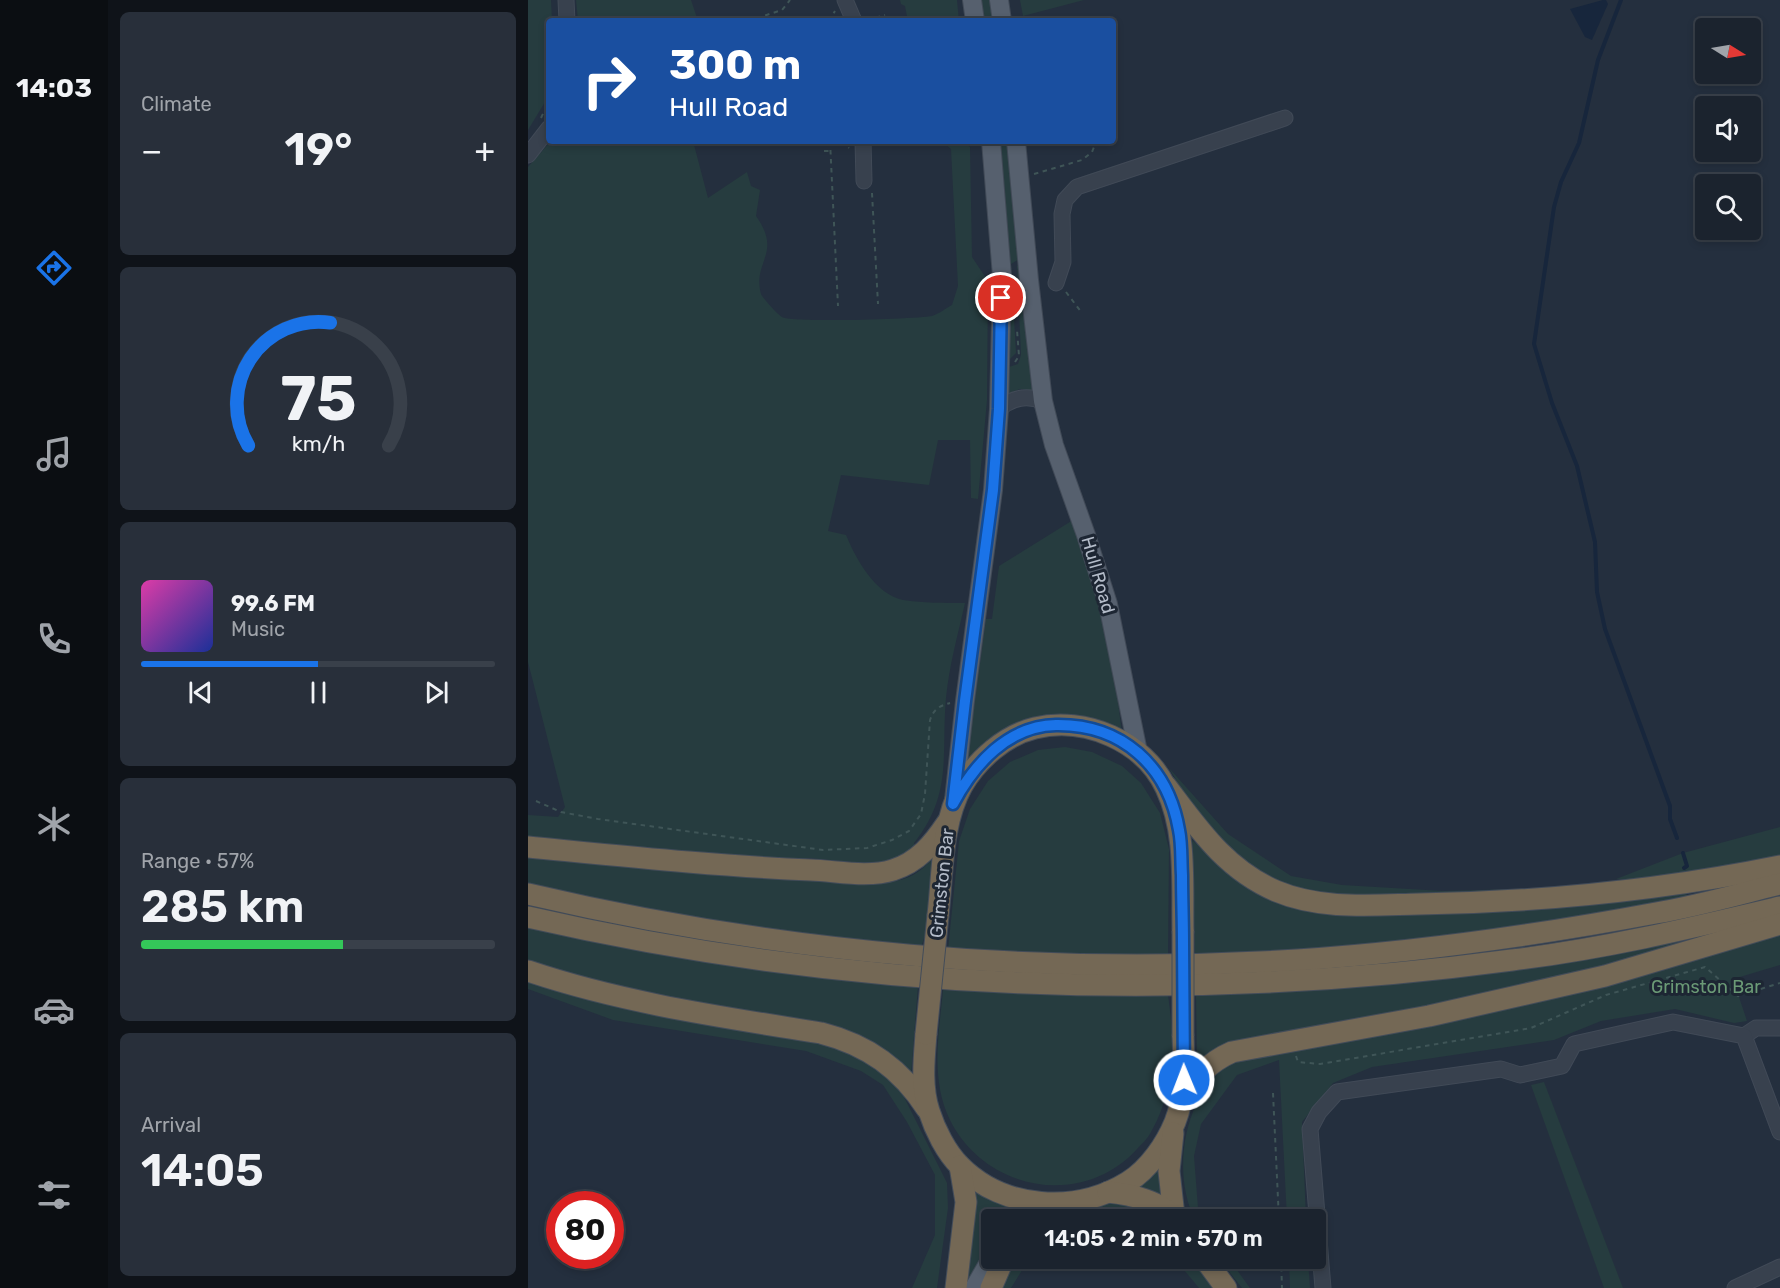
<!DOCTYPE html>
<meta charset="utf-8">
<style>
:root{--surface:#1b232e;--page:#282f3a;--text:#f1f3f6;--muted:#a0a4aa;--line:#39404a;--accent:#1a73e8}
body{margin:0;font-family:Rubik,sans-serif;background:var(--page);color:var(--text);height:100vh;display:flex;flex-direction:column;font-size:22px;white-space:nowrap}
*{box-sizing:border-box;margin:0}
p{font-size:20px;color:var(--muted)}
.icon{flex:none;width:33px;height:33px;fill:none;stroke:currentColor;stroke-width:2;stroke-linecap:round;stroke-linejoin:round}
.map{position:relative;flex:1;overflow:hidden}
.details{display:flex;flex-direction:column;gap:12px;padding:12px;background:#0f1319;width:420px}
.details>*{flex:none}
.top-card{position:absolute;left:18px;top:18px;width:570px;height:126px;border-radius:6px;box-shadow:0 3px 9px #0003,0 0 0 2px var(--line);background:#1a4fa0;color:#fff;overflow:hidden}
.needle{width:39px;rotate:101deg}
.controls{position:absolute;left:1167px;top:18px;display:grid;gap:12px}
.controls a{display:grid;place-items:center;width:66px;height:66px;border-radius:6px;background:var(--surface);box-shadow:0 3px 9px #0003,0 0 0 2px var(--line);font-size:30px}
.speed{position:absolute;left:18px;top:1191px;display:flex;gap:12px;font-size:30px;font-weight:700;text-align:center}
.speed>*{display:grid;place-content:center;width:78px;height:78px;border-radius:50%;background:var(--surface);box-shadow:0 3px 9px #0003,0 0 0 2px var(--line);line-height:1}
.speed .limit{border:9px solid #d22;background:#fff;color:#111}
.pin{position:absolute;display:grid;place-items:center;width:51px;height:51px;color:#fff;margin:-26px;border:3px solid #fff;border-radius:50%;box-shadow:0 2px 6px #0007}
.me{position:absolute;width:66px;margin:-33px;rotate:359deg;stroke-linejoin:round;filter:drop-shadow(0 0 4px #0008)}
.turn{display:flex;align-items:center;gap:21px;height:126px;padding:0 24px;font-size:27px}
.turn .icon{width:78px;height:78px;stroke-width:2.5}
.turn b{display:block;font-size:42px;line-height:51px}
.big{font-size:45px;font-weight:600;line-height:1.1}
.details .widget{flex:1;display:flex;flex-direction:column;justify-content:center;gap:9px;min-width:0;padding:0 21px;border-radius:9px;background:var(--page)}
.details .dial{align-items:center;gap:0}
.dial svg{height:156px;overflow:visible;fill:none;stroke:var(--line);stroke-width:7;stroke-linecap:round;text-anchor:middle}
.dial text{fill:var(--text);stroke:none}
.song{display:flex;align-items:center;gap:18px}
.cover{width:72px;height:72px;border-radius:9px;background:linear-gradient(135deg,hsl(320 70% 55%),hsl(230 70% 35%))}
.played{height:6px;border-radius:3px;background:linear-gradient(90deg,var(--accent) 50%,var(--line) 50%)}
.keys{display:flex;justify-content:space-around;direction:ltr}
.heat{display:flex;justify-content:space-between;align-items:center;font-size:33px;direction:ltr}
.charge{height:9px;border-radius:4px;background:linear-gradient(90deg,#34c759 57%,var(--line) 0)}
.trip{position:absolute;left:453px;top:1209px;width:345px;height:60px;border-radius:6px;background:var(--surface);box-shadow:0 3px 9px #0003,0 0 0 2px var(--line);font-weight:600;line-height:60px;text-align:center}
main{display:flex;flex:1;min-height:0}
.menu{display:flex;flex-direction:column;width:108px;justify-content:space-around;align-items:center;background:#0b0e12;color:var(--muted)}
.menu .icon{width:42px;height:42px}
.menu .selected{color:var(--accent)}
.menu b{font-size:27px;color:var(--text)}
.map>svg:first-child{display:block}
.green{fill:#263c3f}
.water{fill:#17263c}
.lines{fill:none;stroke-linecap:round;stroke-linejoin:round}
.stream{stroke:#17263c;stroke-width:4}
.minor-casing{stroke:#414a57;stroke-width:17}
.major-casing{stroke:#414a57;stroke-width:20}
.highway-casing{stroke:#434c59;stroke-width:23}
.path{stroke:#3f5557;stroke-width:2;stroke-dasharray:4.5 4.5;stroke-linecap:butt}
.minor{stroke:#38414e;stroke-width:15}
.major{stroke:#56606e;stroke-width:18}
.highway{stroke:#746855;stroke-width:21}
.highway-bridge-casing{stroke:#434c59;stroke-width:23;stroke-linecap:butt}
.highway-bridge{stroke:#746855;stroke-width:21}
.route-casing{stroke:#114b97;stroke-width:15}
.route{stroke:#1a73e8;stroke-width:10}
.labels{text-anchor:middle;stroke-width:6;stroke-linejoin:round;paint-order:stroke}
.street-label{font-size:18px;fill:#b4bcc9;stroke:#1d2633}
.park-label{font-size:18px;fill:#6b9a76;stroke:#1d2633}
</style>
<main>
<nav class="menu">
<b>14:03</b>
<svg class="icon selected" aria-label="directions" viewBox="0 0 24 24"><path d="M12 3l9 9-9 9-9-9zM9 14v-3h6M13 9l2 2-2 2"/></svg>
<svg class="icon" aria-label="music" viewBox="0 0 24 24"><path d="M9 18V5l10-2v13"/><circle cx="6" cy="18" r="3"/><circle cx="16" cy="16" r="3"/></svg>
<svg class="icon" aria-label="phone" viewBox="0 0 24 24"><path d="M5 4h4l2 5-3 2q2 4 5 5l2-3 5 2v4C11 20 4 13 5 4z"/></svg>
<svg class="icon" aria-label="climate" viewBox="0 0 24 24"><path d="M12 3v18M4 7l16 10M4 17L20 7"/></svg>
<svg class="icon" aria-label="car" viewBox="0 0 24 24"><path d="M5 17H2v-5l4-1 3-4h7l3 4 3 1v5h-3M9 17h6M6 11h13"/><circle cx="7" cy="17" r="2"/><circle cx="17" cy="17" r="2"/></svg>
<svg class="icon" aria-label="filters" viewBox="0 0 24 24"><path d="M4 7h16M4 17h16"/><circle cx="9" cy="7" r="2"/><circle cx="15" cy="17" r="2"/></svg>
</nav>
<section class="details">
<div class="widget"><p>Climate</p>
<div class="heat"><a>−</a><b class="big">19°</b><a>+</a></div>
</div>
<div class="widget dial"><svg viewBox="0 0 100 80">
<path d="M14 69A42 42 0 1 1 86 69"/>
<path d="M14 69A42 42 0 0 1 56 6" stroke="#1a73e8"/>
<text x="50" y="56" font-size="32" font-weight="700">75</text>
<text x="50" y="72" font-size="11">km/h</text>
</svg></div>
<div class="widget">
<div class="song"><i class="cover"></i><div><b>99.6 FM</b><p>Music</p></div></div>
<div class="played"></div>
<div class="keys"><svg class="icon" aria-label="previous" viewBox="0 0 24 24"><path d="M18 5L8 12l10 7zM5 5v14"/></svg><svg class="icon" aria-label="pause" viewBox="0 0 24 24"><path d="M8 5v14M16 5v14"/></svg><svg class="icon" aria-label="next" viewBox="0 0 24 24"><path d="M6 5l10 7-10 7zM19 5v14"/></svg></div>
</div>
<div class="widget"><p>Range · 57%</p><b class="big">285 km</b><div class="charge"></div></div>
<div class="widget"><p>Arrival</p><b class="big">14:05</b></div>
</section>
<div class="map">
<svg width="1252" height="1288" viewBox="0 0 1252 1288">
<rect width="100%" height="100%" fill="#242f3e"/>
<!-- green -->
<g class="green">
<polygon points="0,0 23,0 24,21 21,21 20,97 0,130"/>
<polygon points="48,0 163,0 170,21 50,21"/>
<polygon points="372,0 429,0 431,21 380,21 377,6 373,4"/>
<polygon points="452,0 463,0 466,21 456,21"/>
<polygon points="492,0 556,0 495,16"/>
<path d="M23,141H165L180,198L219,172L223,186L232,190L228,216C255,254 224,261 233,294C234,297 250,315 254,317C263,323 390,319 404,316C411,314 418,308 424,305L430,286L423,149L414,141H435L442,147L444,257L460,281L459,400L450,499L443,498L442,440H410L401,485L313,475L300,531L318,535C328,559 347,594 375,600C395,603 416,603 437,603C430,634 421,666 418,698C413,755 425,794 386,843L387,847L368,860L345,864L281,858L253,865L0,841V815L30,817L37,807L0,662V167Z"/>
<polygon points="472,141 481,141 491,259 483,264 488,353 481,360 477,194"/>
<polygon points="489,266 492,266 508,391 492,389 479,394 481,367 490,364 493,355"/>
<polygon points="545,520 575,620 587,674 594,735 535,720 445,762 439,760 458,619 464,619 471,566"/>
<polygon points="537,747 564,752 594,766 613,783 632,813 641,849 640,955 584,956 420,950 431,841 442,809 460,781 482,762 510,750"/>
<polygon points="641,768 700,834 763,876 814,885 915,891 1024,888 828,899 759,888 727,872 676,827"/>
<path d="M1252,827V855C1203,865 1136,884 1088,879L1155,853Z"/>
<polygon points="664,840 689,862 763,906 1152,890 1162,897 973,931 787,949 667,955"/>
<path d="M0,854L352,883C378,881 389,876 407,856L404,916L393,947L191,924L68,901L0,884Z"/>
<polygon points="0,923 390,986 383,1075 350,1047 0,964"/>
<polygon points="1187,932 1188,937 994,990 684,1051 669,1061 668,994"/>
<path d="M1252,934V965L1205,979L1219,1021L1206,1023L1147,1009L1073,1021L1026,1040L844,1067L805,1083L774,1122L778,1219H759L751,1060L709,1075L673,1124L666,1156L670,1208L676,1219L667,1220C650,1186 652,1139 668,1105C675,1090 687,1076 698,1063L1004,1001L1123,974Z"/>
<polygon points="0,978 289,1040 346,1064 369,1083 419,1183 420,1208 409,1288 384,1288 407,1235 407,1175 379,1122 355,1085 333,1071 278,1051 85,1020 0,989"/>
<path d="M415,990L640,995C647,1044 648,1087 623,1132C620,1138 614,1144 609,1149C555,1209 457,1191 422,1120C402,1080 411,1033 415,990Z"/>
<polygon points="1016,1082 1095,1288 1076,1288 1003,1085"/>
<polygon points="630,1163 637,1198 603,1186"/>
<polygon points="447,1188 500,1210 489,1219 464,1220 463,1250 436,1286 447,1213"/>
<path d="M587,1201L608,1205L629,1219L525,1220C543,1206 566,1204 587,1201Z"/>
<polygon points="482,1259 506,1259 496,1267 483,1288 466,1288"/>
<polygon points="647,1259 665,1259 689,1288 671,1288"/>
<polygon points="691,1259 701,1259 722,1288 714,1288"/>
<polygon points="761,1259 780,1259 782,1288 762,1288"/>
</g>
<!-- water -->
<polygon class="water" points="1075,0 1078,0 1080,4 1064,40 1057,37 1042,9"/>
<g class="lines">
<!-- stream -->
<g class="stream">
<polyline points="1093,0 1070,60 1051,143 1033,182 1026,207 1006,344 1024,403 1049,466 1067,542 1069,592 1077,629 1142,806 1142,819 1149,838"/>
<polyline points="1155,853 1159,866 1156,868"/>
</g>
<!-- minor casing -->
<g class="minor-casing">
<g id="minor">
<polyline points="38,0 39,21"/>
<polyline points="317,0 326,21"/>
<polyline points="335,141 336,181"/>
<polyline points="0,155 21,128"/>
<polyline points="528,283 535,262 534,214 537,200 549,187 757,118"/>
<path d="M471,409C485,397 499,395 515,401"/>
<polyline points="1216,1036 1228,1028 1252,1028"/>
<polyline points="795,1288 782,1129 791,1112 809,1092 973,1069 992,1075 1034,1066 1046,1044 1145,1022 1216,1036 1252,1132"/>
<polyline points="1207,1288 1252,1267"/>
</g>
</g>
<!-- major casing -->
<g class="major-casing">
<g id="major">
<polyline points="444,0 447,21"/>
<polyline points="471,0 474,21"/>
<polyline points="488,141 501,280 515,401 526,445 558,535 580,604 610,752"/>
<polyline points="426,800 437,701 465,490 471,409 474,276 463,141"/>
<polyline points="446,1288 464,1257"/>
</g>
</g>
<!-- highway casing -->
<g class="highway-casing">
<g id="highway">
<path d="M638,786C670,828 697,869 748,891C793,910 844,905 891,904C1012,902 1134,890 1252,866"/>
<path d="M0,847C94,856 189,866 283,870C309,871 340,878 365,870C390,862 405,844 419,823"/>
<path d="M0,894C251,953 512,976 769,960C890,952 1010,935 1128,913C1170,906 1211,894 1252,884"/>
<path d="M410,915C415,873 413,824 434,786C449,760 477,735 507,728C557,716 616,741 638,788C659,832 654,884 655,931"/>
<path d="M0,917C323,991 656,1004 984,960C1075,949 1163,928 1252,907"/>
<path d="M0,971C95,1003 194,1017 293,1033C340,1045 373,1069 399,1109"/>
<path d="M398,1034C396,1059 393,1087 401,1111C407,1130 418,1152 432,1166C476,1210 548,1214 600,1182C621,1169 638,1144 647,1122C658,1094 656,1065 655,1036"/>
<path d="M653,1099C667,1078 681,1062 704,1052L901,1016L1077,976L1252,924"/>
<polyline points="645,1133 641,1171 646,1216"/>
<path d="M580,1192C601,1194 635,1201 648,1220"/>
<polyline points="676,1258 698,1288"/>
<polyline points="428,1288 438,1202 432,1166"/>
<polyline points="463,1288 476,1258"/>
</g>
</g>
<!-- path -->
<g class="path">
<polyline points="339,20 357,15"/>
<polyline points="220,21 254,10 262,0"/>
<polyline points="301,21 307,11"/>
<polyline points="13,118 21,101"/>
<polyline points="302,141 310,306"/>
<polyline points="314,141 321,148"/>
<polyline points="296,151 303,151"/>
<polyline points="506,174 554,160 564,152 568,142"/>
<polyline points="344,193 350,304"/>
<polyline points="538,292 554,313"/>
<polyline points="487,362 491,356 489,330"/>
<path d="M8,801L33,812L70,819L295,850L339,848L364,840L381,831L393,814L397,794L402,720C406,709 411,706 422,703"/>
<polyline points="768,1056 770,1062 792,1064 1003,1028 1078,995 1177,967 1210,996 1252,983"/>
<polyline points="745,1093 751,1220"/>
<polyline points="562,1220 590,1213 606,1219 614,1218"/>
<polyline points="753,1258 754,1288"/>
<polyline points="491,1264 497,1258"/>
</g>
<!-- minor -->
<use href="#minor" class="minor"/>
<!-- major -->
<use href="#major" class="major"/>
<!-- highway -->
<use href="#highway" class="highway"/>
<!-- highway-bridge casing -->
<g class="highway-bridge-casing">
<g id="highway-bridge">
<polyline points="398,1034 410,915"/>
<polyline points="655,1036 655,931"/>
</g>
</g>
<!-- highway-bridge -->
<use href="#highway-bridge" class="highway-bridge"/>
</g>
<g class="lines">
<!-- route casing -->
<g class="route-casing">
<path id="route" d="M473,298L471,409L465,490L437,701L425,804C446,764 480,726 528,725C594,724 640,766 651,830C654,844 653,860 654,875C654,898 655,921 655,943C655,989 656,1035 656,1080"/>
</g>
<!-- route -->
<use href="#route" class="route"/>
</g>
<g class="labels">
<!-- street labels -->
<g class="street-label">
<text transform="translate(570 575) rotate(74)" y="6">Hull Road</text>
<text transform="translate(414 883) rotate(-84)" y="6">Grimston Bar</text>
</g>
<!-- park labels -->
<g class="park-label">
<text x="1178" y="993">Grimston Bar</text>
</g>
</g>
</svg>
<div class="controls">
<a><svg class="needle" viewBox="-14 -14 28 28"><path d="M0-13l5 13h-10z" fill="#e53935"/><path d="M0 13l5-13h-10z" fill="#a0a4aa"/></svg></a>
<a><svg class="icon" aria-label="sound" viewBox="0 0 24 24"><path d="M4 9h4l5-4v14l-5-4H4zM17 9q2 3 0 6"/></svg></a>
<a><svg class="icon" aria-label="search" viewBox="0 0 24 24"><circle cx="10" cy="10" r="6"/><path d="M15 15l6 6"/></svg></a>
</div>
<div class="speed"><div class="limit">80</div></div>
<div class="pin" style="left:473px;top:298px;background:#d93025"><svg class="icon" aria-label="arrive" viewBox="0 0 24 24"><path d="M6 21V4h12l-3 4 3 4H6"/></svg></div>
<svg class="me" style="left:656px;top:1080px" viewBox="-20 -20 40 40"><circle r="17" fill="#1a73e8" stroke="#fff" stroke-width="3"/><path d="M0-11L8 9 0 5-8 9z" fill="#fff"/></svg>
<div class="trip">14:05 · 2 min · 570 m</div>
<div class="top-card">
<div class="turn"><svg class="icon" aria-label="right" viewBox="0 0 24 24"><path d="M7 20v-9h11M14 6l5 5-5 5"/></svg><div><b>300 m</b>Hull Road</div></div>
</div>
</div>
</main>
